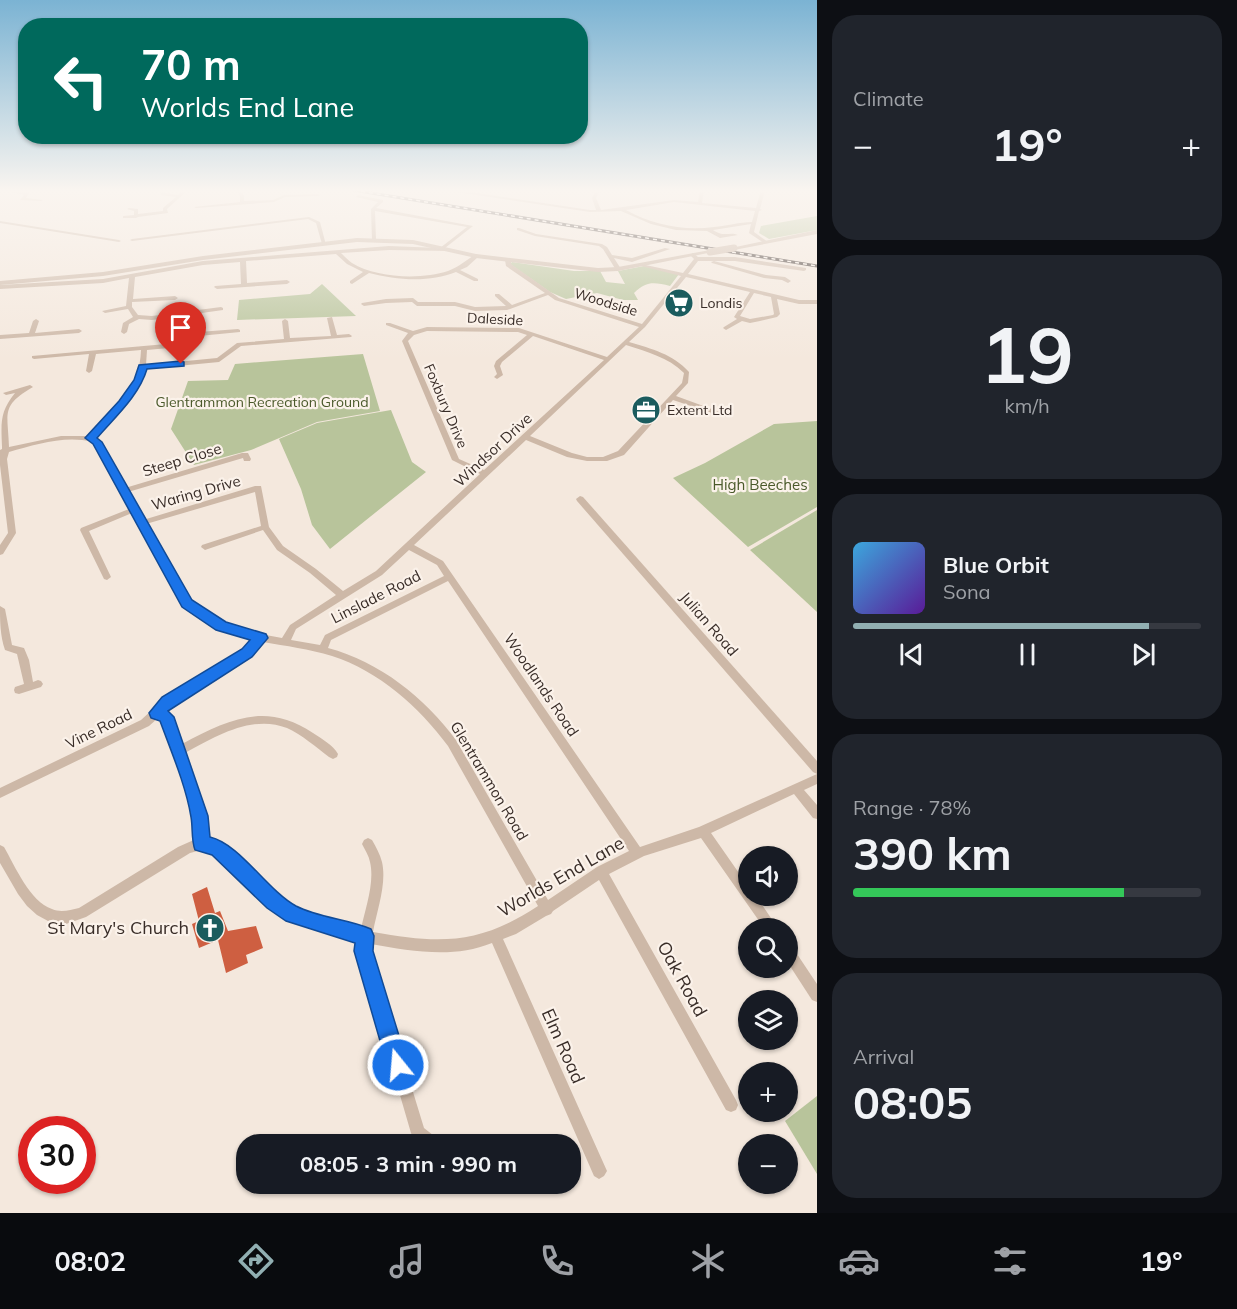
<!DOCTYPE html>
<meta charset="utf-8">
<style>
:root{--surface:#171b24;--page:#20242c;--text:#f1f3f6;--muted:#9ea1a6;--line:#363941;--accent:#91afb2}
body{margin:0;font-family:Mulish,sans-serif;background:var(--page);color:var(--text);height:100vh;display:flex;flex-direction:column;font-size:22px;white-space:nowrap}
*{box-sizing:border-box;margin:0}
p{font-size:20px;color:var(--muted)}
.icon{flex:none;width:33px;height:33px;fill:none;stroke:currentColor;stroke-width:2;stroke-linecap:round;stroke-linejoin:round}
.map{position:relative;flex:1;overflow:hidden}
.sheet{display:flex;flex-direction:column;gap:15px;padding:15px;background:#0d0f14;width:420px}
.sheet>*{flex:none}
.guide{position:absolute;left:18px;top:18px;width:570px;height:126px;border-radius:24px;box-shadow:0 2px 4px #0004;background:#00695c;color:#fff;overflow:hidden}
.fabs{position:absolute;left:738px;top:846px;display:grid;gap:12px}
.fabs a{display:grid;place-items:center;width:60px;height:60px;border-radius:50%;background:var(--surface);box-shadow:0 2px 4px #0004;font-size:30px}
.speed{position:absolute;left:18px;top:1116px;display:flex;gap:12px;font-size:30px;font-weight:700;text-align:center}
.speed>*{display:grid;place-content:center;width:78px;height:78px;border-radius:50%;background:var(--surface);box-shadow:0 2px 4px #0004;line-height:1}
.speed .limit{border:9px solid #d22;background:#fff;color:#111}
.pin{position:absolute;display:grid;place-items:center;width:51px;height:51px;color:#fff;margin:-62px -26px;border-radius:50% 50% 50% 0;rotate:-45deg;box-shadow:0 0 6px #0007}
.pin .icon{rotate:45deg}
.me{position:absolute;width:66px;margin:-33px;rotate:343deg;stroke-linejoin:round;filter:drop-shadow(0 0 4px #0008)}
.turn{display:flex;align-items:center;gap:21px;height:126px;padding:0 24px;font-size:27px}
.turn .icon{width:78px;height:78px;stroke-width:2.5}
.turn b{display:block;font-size:42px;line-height:51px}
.big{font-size:45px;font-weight:700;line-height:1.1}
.sheet .card{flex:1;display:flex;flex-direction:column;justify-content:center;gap:9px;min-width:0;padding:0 21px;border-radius:24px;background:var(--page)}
.sheet .dial{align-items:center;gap:0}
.dial b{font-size:78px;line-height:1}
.song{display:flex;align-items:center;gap:18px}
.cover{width:72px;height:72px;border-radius:9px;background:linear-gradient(135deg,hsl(200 70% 55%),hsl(270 70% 35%))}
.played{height:6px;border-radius:3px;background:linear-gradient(90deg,var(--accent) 85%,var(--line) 85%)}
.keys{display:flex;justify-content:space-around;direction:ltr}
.heat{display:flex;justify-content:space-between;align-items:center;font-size:33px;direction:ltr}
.charge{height:9px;border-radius:4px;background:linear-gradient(90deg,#34c759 78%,var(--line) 0)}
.trip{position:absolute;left:236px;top:1134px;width:345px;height:60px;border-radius:24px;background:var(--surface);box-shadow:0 2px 4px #0004;font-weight:700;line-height:60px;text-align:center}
.menu{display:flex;height:96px;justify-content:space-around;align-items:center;background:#090b0e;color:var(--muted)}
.menu .icon{width:42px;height:42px}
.menu .on{color:var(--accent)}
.menu b{font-size:27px;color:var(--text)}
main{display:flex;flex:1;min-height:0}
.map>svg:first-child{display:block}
.green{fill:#b8c49b}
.building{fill:#ce5f41}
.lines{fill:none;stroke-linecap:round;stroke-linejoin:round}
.minor{fill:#cdb8a7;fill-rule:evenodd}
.tertiary{fill:#cdb8a7;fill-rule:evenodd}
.rail-casing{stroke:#392d28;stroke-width:3}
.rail{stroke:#fbf2ea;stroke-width:1.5;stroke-dasharray:4;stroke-linecap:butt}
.tertiary-bridge{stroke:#cdb8a7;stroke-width:7}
.route{fill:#1a73e8;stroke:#114b97;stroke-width:1.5}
.labels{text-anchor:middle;stroke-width:4.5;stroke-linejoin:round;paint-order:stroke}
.far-street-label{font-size:14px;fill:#392d28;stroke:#fbf2ea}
.far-poi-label{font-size:14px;fill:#392d28;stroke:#fbf2ea;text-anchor:start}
.far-park-label{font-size:14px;fill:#4a592a;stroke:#fbf2ea}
.street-label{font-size:15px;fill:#392d28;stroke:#fbf2ea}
.park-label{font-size:15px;fill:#4a592a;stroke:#fbf2ea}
.near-street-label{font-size:18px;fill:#392d28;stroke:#fbf2ea}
.near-poi-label{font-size:18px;fill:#392d28;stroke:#fbf2ea;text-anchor:end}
</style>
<main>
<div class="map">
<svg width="817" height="1213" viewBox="0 0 817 1213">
<rect width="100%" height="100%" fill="#f4e8dd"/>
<!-- green -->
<g class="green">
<polygon points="817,216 817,230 769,239 759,233 761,226"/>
<path d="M512,262L574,271H600L606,282L625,284L618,271L644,266L679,274L670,286C654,282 646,281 634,293L638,300H623L597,293L566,299L550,292L510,264Z"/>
<polygon points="322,284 356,316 237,320 239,300 310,294"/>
<polygon points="363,354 380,411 317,422 251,450 194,465 171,429 188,381 228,380 235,364"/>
<polygon points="391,410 412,462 426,472 330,549 312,525 301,489 279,439 317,423"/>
<polygon points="817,421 817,507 748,547 673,478 705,463 774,424"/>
<polygon points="817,510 817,612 750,550"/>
<polygon points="817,1096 817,1174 785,1121"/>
</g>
<!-- building -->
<polygon class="building" points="207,887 215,913 220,911 228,931 256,926 263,948 246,955 248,963 226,973 218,940 199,948 192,924 199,921 192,894"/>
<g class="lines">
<!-- minor -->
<g class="minor">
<polygon points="5,190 16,190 29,193 26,198 43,200 41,201 20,200 24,195"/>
<polygon points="160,190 164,190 165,193 178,195 183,190 188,190 167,209 168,213 138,217 136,218 123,218 123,216 134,215 134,211 127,209 129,208 138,209 138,214 163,211 163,208 176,197 161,195"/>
<polygon points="237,190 241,190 244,196 244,201 273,200 284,195 318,194 320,195 318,196 285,197 274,202 196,208 194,207 240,202 240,196"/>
<path d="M443,190H457L590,210H596L592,198L596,190H600L596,198L601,210L674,200L698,202L700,190H704L702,203L756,208L761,190H765L760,209L762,210L759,211L754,232L768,242L764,243L749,233L751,224L713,230C725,238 729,231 738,235L720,238L707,231L676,230L651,224L621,211L590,212ZM674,202L755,211L752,222C739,222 727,226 714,227C683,231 653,225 626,210Z"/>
<path d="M358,195L383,200V202L376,208L473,226L445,248L450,249V251L389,250L341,253C345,257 348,260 352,263C376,278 421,280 448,271C459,267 466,260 476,254L478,255V257L467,267L460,270L478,279V281H474L456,272C429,283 396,280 369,273L352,284L350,283V281L363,272L347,264L336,254L246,261L247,283L287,280L290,282L287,284L217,289L214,287L215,286L241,284L240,262L203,265L135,277L133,299L175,296L178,298L175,300L132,302V307L138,315L152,316L221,307L223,308V310L152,320L139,319L129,324L127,332L124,334L121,332L123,323L133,317L128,309L105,313L102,311L126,306L129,278L103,283L0,289V285L103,279L203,261L389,246L440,248L467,227L375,211L376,240L372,241L371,209L378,202L356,197Z"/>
<polygon points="309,217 320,222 326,245 322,244 316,223 308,219 132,241 130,240 132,239"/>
<polygon points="0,221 119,240 121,241 119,242 0,223"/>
<polygon points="519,228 536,234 602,244 607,247 612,255 632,258 665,248 670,249 632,262 614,258 621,269 618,271 616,270 603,249 599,246 535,236 517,230 517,228"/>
<path d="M693,253L698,257H735L806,268V270L804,271L735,261H714L766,275L785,277L791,281L788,283L782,280L764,278L712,263L711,262L714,261H698L688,274L799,300H817V304H799L777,299L780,314L777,317L760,321L750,323L742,321L726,330L723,328L724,327L737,319L734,317L750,292L686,277L645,327L629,342C652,349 673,354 689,372L688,383L676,396L728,415V417H724L673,400L624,455L607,461H587L567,457L526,440L414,545L443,561L640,847L699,827L817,774V784L804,790L817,805V819L813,818L794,794L711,833L748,886V896H756L775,924L777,928H764L701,838L644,856L609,874L736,1100L738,1105L736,1110L731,1112L726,1110L599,880L553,911L551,914L546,916L516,934L503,939L607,1171L604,1176L599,1179L594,1176L492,943C453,959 411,951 371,944L370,951L424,1128L438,1139L440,1144C429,1145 416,1146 411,1133L358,951L359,942C331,935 300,928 276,911C254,895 238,870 216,853L205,849L190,853L86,917L66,924L48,921L37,915L27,906L18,894L0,863V845L4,847C15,866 30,902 52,909C61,913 70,910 79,908L178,847L196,839C191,798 177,759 162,720L158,718L149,726L0,798V788L141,720L164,699L244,650L253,640L227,633L208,625L191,613L178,597L132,513L89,531L111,577L107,580L104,579L80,530L81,528L129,509L92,442C65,435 35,445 9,452L7,459L16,533L3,554L0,555V545L8,533L0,465V450L2,449V447C1,421 0,412 15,393L6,395L3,393L30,385L33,387C0,406 8,413 9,447L61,436H88C115,413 140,388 141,350L96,354L92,371L89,373L86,371L89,354L34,359L32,358V356L166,344L168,330L171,328L174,330L172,346L169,348L147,350L146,365L217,358L237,343L284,339L282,321L285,319L288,321L290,338L331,336L327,318L332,317L337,335L349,334L352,336L351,337L241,346L219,362L146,369C139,396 115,420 95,438L99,440L125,488L242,453H248L251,459L250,461H244L243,458L128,492L143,520L255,486H261L269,527L283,546L316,569L343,591L376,571L480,474L452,460L402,341L408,333L386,325V323H390L413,331L427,327L519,328L607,357L639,327L555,300L548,295L507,310L475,311L455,306H417L412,302L386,303L364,306L361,304L362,303L386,299L413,298L418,302H455L475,307L506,306L495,296V294H499L512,305L545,293L506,266L505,260L508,258L511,260V264L559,298L642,324L681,276L641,266V264L683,273L694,259L690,255ZM754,293L771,297L774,314L773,315L750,319L740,316ZM427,331L518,332L527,335L496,361L494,366L497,374L494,377L497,379L503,375L500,366L502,362L533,336L604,360L484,470L459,459L408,341L414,335ZM626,345C647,352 668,357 684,373L682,383L618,451L603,457H587L572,453L530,436ZM255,492L261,526L202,545L201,547L205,550L263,530L277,550L310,573L336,595L290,625L282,638C254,633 218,628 196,607C177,588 159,549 146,524ZM409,550L437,565L444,576L325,635L320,645L291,640L296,629L382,575ZM448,581L629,851L597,867L548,900L456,740C424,697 380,662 328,648L331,640ZM263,642C286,646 309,649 332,656C379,671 419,707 448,746L538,906C479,945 440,944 373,932C377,910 387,884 382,862C380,854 376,847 372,840L368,838L364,840L362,844C365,850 369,856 370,862C375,883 365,909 361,929C334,924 304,917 282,900C259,882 237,844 207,838L199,795L185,753C215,737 252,714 287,728C302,735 316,747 329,757L333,759L337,757L338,754C333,745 322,739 313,733C265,701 228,720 182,744L170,714L164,712L172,705L250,656Z"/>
<polygon points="36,319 39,321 35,333 79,329 82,331 79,333 0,339 0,335 29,333 33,321"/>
<polygon points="238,329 240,330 240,332 199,336 196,334 199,332"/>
<polygon points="580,496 583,497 817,761 817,774 813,772 577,501 576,499"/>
<path d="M0,606L5,609L12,645L24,648L29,660L33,682L38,680L41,681L43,684L41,687L19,694L15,693L14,690L15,687L24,684L17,654L5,650C0,635 0,621 0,606Z"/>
<polygon points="788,947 793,948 817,984 817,1002 812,1000 788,963"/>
</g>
<!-- tertiary -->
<g class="tertiary">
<polygon points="817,230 817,234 734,250 731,248"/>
<polygon points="357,238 413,240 476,254 598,268 618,267 710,250 713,252 618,271 598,272 476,258 413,244 357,242 203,260 103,276 0,285 0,281 103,272 203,256"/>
</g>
<!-- rail casing -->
<g class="rail-casing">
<polyline id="rail" points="353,190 817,266"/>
</g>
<!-- rail -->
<use href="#rail" class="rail"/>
<!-- tertiary-bridge -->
<polyline class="tertiary-bridge" points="710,252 734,248"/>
</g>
<!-- sky -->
<linearGradient id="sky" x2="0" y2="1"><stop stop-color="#7bb3d3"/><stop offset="0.53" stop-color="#faf5f0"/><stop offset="1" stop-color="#faf5f0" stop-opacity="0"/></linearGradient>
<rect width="817" height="360" fill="url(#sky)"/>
<!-- route -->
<path class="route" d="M181,361L184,362V366L147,369C139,396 115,417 97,438L102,442L192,600L226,622L266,634L268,638L252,657L168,711L174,717L208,816L210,837C240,844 267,890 296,906C319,918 348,919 371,929L374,936L373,951L408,1065L405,1072L398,1075L390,1072L387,1065L354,951L355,943L286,921L267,908L212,855L195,850C191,839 193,828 191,817C186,786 171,751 160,721L151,718L149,713L162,697L242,649L250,640L216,630L182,607L93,444L85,438L119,401L134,380L139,365Z"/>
<!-- icons -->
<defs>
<g id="supermarket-disc" transform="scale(1.5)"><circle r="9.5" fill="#1b5c5e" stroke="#fbf2ea"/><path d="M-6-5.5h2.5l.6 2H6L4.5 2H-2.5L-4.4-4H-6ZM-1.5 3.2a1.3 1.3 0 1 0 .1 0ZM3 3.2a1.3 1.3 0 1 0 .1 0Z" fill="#fff"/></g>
<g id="office-disc" transform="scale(1.5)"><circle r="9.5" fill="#1b5c5e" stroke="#fbf2ea"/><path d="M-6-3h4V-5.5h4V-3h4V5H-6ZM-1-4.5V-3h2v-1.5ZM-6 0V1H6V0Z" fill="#fff"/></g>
<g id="church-disc" transform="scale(1.5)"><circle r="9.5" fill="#1b5c5e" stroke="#fbf2ea"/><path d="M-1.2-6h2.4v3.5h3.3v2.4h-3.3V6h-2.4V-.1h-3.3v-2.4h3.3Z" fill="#fff"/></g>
</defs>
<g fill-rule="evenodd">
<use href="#supermarket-disc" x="679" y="303"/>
<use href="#office-disc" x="646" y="410"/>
<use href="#church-disc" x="210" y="928"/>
</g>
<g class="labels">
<!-- far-street labels -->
<g class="far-street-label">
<text transform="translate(606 302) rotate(17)" y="5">Woodside</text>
<text transform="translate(495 319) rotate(3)" y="5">Daleside</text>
<text transform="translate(446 406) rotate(67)" y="5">Foxbury Drive</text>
</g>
<!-- far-poi labels -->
<g class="far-poi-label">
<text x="700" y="308">Londis</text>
<text x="667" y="415">Extent Ltd</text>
</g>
<!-- far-park labels -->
<g class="far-park-label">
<text x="262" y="407">Glentrammon Recreation Ground</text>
</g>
<!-- street labels -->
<g class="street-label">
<text transform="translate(493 450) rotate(-43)" y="5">Windsor Drive</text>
<text transform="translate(182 460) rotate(-17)" y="5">Steep Close</text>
<text transform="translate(196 493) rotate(-16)" y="5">Waring Drive</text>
<text transform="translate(376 597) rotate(-27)" y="5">Linslade Road</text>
<text transform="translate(709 624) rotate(49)" y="5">Julian Road</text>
<text transform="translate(541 685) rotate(56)" y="5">Woodlands Road</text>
<text transform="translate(99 729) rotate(-26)" y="5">Vine Road</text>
<text transform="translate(489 781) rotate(59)" y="5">Glentrammon Road</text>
</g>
<!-- park labels -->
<g class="park-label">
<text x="760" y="490">High Beeches</text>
</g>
<!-- near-street labels -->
<g class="near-street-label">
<text transform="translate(561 877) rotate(-30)" y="6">Worlds End Lane</text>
<text transform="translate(682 979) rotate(61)" y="6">Oak Road</text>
<text transform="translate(563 1046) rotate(66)" y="6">Elm Road</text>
</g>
<!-- near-poi labels -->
<g class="near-poi-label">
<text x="189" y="934">St Mary's Church</text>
</g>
</g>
</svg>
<div class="fabs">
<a><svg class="icon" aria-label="sound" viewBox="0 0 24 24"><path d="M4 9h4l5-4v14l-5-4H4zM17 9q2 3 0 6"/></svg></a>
<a><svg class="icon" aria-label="search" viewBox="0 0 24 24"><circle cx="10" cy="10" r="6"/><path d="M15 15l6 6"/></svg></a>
<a><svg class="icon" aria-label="layers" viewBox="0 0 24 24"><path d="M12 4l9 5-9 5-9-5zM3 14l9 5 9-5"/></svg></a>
<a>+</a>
<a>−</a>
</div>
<div class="speed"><div class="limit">30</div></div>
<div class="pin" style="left:181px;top:364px;background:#d93025"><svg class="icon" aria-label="arrive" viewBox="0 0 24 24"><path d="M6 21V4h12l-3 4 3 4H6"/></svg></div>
<svg class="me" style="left:398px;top:1065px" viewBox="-20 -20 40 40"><circle r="17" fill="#1a73e8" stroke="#fff" stroke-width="3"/><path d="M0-11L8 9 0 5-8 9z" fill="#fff"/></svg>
<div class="trip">08:05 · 3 min · 990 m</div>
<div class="guide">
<div class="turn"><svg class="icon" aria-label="left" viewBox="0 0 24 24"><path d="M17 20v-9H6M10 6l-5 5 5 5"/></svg><div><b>70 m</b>Worlds End Lane</div></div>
</div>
</div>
<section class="sheet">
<div class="card"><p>Climate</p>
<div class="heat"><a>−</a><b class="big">19°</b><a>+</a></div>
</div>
<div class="card dial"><b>19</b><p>km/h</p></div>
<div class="card">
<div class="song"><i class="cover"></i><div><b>Blue Orbit</b><p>Sona</p></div></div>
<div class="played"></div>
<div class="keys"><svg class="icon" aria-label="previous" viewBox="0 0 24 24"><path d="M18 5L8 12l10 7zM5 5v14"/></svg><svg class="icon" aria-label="pause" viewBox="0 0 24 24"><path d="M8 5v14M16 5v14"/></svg><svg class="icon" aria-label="next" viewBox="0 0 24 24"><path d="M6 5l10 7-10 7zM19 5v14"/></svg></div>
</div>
<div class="card"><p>Range · 78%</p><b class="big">390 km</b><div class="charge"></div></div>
<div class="card"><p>Arrival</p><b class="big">08:05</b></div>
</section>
</main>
<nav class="menu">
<b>08:02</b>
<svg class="icon on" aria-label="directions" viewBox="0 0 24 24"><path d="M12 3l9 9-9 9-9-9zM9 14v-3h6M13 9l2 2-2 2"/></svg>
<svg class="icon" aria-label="music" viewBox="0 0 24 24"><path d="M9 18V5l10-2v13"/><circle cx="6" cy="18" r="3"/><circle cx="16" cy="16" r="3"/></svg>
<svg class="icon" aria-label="phone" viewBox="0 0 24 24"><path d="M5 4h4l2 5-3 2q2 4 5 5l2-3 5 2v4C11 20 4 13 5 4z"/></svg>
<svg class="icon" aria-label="climate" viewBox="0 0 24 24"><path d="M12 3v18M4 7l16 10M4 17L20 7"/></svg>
<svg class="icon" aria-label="car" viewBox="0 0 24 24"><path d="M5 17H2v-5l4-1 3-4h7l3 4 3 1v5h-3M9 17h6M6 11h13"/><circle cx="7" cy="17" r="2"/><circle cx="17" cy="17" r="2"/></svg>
<svg class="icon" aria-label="filters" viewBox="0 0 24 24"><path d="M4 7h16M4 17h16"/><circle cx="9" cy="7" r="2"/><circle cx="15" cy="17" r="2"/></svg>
<b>19°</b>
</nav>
